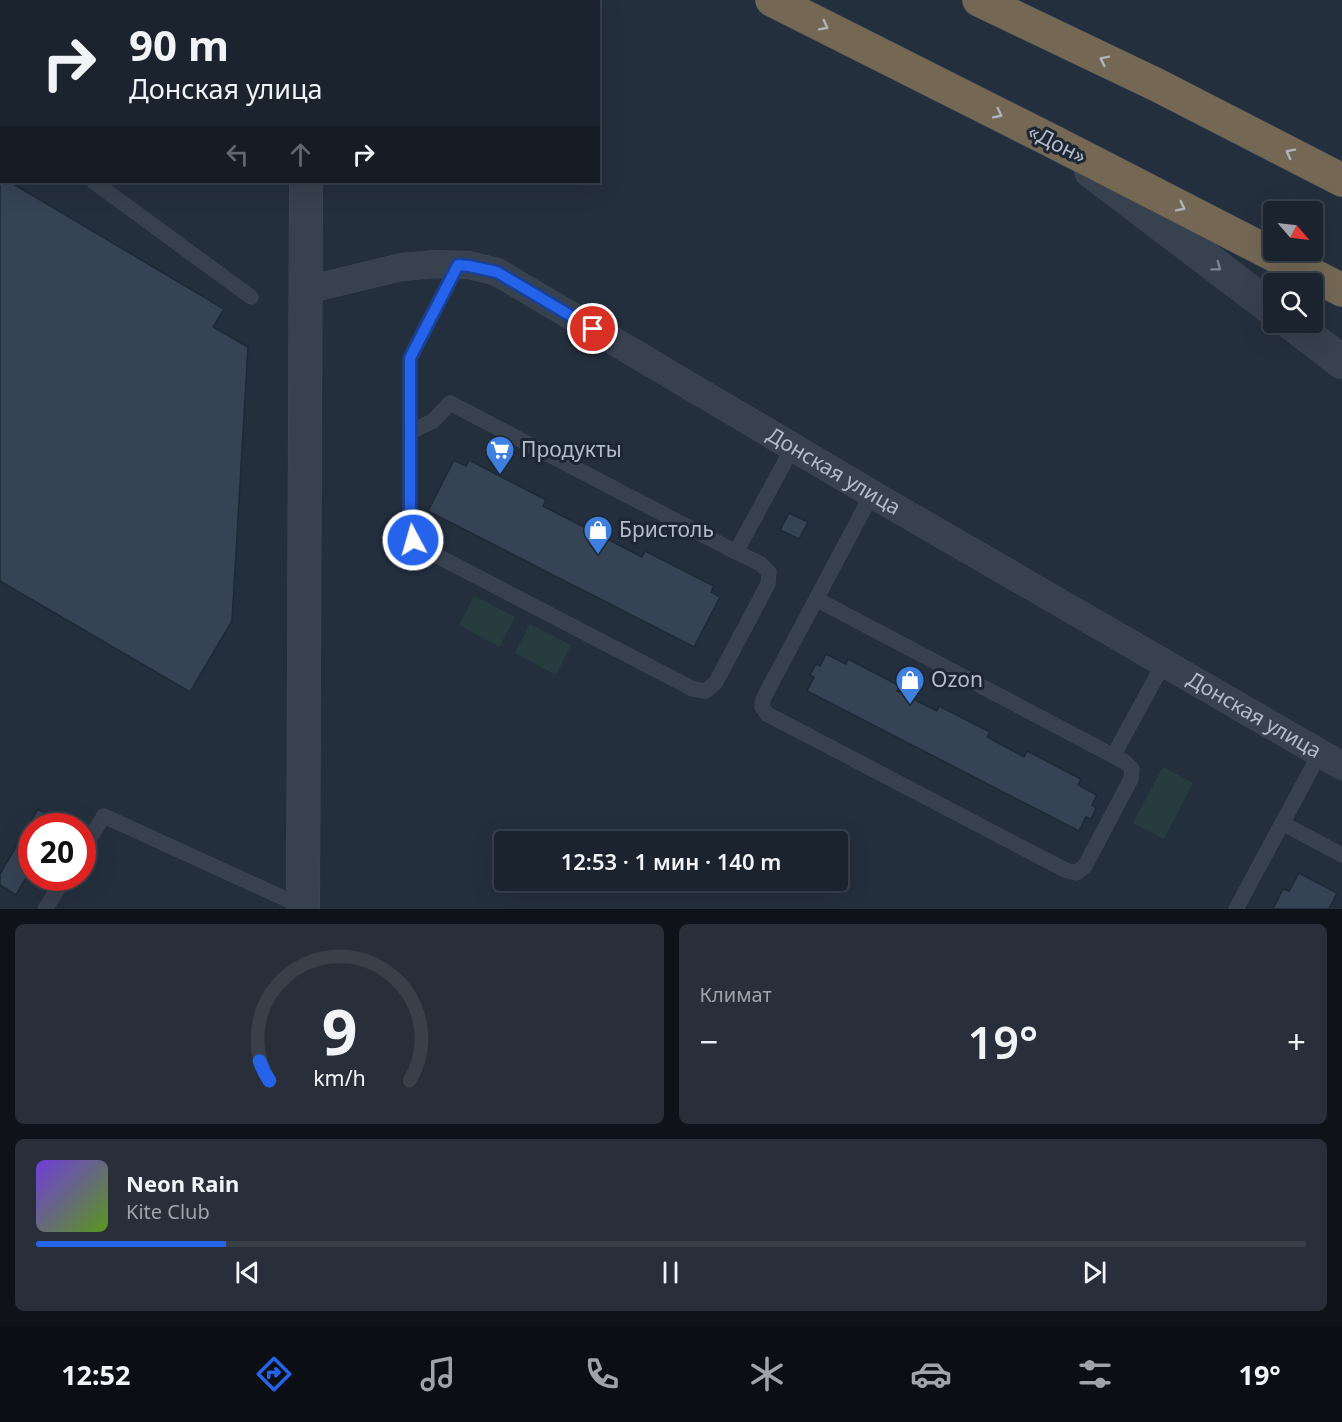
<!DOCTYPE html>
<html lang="ru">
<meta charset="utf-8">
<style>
:root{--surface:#1b232e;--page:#282f3a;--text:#f1f3f6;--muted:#a0a4aa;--line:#39404a;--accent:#2563eb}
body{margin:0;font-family:"Noto Sans",sans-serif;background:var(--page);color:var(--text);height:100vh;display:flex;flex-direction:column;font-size:22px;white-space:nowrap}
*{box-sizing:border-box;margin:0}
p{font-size:20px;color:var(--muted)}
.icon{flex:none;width:33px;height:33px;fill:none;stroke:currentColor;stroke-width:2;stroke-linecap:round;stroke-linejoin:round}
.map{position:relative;height:909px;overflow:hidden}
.details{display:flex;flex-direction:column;gap:15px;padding:15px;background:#0f1319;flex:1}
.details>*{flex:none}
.banner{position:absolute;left:0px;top:0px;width:600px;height:183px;box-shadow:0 6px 24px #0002,0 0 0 2px var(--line);background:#1b232e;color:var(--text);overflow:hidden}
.needle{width:39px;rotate:118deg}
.controls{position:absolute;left:1263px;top:201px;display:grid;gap:12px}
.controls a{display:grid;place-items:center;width:60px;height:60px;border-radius:6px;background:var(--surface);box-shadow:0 6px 24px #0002,0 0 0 2px var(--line);font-size:30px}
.speed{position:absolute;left:18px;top:813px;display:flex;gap:12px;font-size:30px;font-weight:700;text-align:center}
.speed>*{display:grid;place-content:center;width:78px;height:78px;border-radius:50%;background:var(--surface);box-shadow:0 6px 24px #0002,0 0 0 2px var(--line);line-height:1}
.speed .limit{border:9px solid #d22;background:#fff;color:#111}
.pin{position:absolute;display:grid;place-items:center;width:51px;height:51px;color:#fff;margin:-26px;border:3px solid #fff;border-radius:50%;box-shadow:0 2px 6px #0007}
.me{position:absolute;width:66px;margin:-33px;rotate:354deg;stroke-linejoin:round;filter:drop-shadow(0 0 4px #0008)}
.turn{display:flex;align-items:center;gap:21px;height:126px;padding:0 30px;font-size:27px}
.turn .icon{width:78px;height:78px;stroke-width:2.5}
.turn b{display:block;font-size:42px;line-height:51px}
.lanes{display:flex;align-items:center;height:57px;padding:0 30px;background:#0003;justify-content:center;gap:30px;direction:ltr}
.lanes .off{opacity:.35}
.big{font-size:45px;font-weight:600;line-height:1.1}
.details .tile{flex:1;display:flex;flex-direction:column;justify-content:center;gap:9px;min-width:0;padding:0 21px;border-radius:9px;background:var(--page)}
.details .dial{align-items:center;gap:0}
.dial svg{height:156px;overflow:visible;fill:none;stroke:var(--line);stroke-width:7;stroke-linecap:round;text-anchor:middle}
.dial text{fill:var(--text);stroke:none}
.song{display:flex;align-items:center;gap:18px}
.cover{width:72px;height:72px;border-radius:9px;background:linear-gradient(135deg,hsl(260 70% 55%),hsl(90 70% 35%))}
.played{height:6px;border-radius:3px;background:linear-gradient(90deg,var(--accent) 15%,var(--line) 15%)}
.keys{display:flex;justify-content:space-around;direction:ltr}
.heat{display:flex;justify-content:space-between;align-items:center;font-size:33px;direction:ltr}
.details .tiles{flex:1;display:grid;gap:15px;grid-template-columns:1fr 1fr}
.tile:last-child{grid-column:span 2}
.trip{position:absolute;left:494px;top:831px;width:354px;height:60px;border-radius:6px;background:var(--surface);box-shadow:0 6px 24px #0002,0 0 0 2px var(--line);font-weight:600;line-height:60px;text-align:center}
.dock{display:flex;height:96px;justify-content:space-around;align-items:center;background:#0b0e12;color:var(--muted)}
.dock .icon{width:42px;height:42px}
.dock .selected{color:var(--accent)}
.dock b{font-size:27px;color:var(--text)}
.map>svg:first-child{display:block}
.green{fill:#263c3f}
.building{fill:#364354;stroke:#1f2835;stroke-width:1.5}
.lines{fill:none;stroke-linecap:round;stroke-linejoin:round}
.service-casing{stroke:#414a57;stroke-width:15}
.minor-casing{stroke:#414a57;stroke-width:28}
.tertiary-casing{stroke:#414a57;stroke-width:34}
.motorway-casing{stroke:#434c59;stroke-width:34}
.service{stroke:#38414e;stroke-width:14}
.minor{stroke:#38414e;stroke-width:27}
.tertiary{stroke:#38414e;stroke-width:33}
.motorway{stroke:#746855;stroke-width:33}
.oneway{stroke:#aeb4bd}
.oneway2{stroke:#7c8592}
.route-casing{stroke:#184099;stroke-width:15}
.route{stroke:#2563eb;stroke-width:10}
.labels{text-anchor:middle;stroke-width:6;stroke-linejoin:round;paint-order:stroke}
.street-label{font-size:21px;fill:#b4bcc9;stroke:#1d2633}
.poi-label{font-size:21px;fill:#b4bcc9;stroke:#1d2633;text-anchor:start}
</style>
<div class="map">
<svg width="1342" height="909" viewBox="0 0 1342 909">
<rect width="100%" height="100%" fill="#242f3e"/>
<!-- green -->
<g class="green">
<polygon points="474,596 515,617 499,647 459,625"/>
<polygon points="530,624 571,645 556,675 515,653"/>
<polygon points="1163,767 1193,783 1164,839 1133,823"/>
</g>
<!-- building -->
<g class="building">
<polygon points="0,175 2,176 2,182 10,182 224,309 213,327 248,347 232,621 190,692 0,581"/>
<polygon points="454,460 466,466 469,460 546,500 543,506 642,557 645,551 714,586 711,592 720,597 694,647 428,511"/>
<polygon points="789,513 808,522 799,539 780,530"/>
<polygon points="826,654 846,664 848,659 900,686 897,691 937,711 939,706 990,732 987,737 1024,757 1027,751 1081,779 1078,785 1097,795 1092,805 1096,808 1091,819 1086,817 1079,831 807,691 814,677 810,675 816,664 820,666"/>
<polygon points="38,809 59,821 56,826 32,826 32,868 16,895 0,885 0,874"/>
<polygon points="1299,873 1337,893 1329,909 1273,909 1283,889 1289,891"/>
</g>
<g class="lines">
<!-- service casing -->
<g class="service-casing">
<g id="service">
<polyline points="0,112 2,113"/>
<polyline points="94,182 251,297"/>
<polyline points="458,265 410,358 410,529 413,540 422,548 693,689 706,691 716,682 768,584 769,572 761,564 736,552 793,447"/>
<polyline points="410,432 433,421 450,403 736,552"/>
<polyline points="816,599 1125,762 1132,769 1131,779 1085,866 1076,873 1065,870 767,714 762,707 763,699 872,494"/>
<polyline points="1113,756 1164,663"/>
<polyline points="1282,823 1342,855"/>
<polyline points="82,850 104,816 303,907"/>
<polyline points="45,909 65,878"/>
<polyline points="1236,909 1320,753"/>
</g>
</g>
<!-- minor casing -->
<g class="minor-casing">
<g id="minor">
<path id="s1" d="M306,290L402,267L436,264L469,265L497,272L872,494L1342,766"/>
</g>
</g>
<!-- tertiary casing -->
<g class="tertiary-casing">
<g id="tertiary">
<polyline points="307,2 307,0"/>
<polyline points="1091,171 1274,310"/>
<polyline points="1290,322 1342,362"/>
<polyline points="303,909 306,182"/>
</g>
</g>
<!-- motorway casing -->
<g class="motorway-casing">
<g id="motorway">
<polyline points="772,0 1054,142 1342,290"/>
<polyline points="979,0 1157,85 1342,180"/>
</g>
</g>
<!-- service -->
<use href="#service" class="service"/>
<!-- minor -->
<use href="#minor" class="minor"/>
<!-- tertiary -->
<use href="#tertiary" class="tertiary"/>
<!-- motorway -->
<use href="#motorway" class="motorway"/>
</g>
<!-- one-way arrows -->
<defs><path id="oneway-chevron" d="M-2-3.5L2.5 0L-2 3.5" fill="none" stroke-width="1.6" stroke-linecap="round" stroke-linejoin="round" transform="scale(1.5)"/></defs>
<g class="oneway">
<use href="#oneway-chevron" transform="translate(824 26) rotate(27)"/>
<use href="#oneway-chevron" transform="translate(1104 60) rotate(-154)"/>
<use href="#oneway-chevron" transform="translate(998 114) rotate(27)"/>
<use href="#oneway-chevron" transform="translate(1290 153) rotate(-153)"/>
<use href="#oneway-chevron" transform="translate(1181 207) rotate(27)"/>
</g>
<use class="oneway2" href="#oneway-chevron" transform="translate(1217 267) rotate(37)"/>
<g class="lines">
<!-- route casing -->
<g class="route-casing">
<polyline id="route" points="413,540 410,529 410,358 458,265 469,266 497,272 593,329"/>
</g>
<!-- route -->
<use href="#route" class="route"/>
</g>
<!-- icons -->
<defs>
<g id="supermarket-pin" transform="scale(1.5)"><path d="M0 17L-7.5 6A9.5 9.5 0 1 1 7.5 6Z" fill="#3f7fe0" stroke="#1d2633"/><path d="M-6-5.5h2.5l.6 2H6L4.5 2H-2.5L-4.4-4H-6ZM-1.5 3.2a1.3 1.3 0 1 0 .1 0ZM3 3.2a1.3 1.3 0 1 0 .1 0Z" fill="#fff"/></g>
<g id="shop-pin" transform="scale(1.5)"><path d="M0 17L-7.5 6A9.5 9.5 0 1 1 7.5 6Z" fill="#3f7fe0" stroke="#1d2633"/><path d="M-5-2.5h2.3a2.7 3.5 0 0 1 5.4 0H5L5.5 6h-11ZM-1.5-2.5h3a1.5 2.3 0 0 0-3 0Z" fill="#fff"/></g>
</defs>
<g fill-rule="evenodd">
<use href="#supermarket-pin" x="500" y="450"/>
<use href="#shop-pin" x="598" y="530"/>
<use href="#shop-pin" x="910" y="680"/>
</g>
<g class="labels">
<!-- street labels -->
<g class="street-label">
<text transform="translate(1057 144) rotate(27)" y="7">«Дон»</text>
<text dy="7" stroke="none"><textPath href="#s1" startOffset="586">Донская улица</textPath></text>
<text dy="7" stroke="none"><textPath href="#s1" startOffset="1072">Донская улица</textPath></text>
</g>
<!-- poi labels -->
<g class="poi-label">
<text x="521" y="457">Продукты</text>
<text x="619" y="537">Бристоль</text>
<text x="931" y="687">Ozon</text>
</g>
</g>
</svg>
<div class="controls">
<a><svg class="needle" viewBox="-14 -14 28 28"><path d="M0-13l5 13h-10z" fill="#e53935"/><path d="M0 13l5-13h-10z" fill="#a0a4aa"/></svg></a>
<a><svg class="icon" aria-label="search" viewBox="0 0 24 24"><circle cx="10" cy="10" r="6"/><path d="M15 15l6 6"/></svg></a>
</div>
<div class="speed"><div class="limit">20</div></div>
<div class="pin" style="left:593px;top:329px;background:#d93025"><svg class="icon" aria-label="arrive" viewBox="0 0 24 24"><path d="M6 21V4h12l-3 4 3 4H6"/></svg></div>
<svg class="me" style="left:413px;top:540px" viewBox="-20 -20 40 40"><circle r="17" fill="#2563eb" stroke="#fff" stroke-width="3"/><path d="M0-11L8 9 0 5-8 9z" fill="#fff"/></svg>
<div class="trip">12:53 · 1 мин · 140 m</div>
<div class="banner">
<div class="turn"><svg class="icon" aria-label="right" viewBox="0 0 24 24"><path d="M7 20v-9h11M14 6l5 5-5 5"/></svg><div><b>90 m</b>Донская улица</div></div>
<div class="lanes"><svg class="icon off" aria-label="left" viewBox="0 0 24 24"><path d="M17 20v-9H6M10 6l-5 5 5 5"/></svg><svg class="icon off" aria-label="ahead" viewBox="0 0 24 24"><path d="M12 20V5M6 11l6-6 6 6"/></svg><svg class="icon" aria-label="right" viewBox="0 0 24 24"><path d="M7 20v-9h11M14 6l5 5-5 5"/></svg></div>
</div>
</div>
<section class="details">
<div class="tiles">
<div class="tile dial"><svg viewBox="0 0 100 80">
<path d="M14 69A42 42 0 1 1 86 69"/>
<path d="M14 69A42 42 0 0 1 9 59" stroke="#2563eb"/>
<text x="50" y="56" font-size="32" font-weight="700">9</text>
<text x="50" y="72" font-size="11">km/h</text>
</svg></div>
<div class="tile"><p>Климат</p>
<div class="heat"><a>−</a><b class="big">19°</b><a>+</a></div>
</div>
<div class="tile">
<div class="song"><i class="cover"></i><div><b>Neon Rain</b><p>Kite Club</p></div></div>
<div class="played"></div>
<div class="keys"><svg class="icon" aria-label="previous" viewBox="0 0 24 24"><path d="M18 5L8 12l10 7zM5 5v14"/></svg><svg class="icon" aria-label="pause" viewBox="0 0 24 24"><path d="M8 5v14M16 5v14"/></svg><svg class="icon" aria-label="next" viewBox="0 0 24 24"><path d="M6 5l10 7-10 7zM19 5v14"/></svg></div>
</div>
</div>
</section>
<nav class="dock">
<b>12:52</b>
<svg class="icon selected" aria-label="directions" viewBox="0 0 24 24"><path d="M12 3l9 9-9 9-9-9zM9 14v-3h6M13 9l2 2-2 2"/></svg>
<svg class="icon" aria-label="music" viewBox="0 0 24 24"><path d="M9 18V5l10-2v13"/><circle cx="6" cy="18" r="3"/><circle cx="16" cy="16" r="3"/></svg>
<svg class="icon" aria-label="phone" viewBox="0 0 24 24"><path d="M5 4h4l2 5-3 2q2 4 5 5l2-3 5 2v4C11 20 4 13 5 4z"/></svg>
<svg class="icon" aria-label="climate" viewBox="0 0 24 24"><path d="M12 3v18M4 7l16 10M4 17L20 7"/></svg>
<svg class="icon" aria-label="car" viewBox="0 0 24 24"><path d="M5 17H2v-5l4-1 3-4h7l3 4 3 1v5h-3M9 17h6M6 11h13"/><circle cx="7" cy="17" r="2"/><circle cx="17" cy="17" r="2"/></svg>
<svg class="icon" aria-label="filters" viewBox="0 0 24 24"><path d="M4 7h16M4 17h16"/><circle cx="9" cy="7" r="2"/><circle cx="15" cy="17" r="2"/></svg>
<b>19°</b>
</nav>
